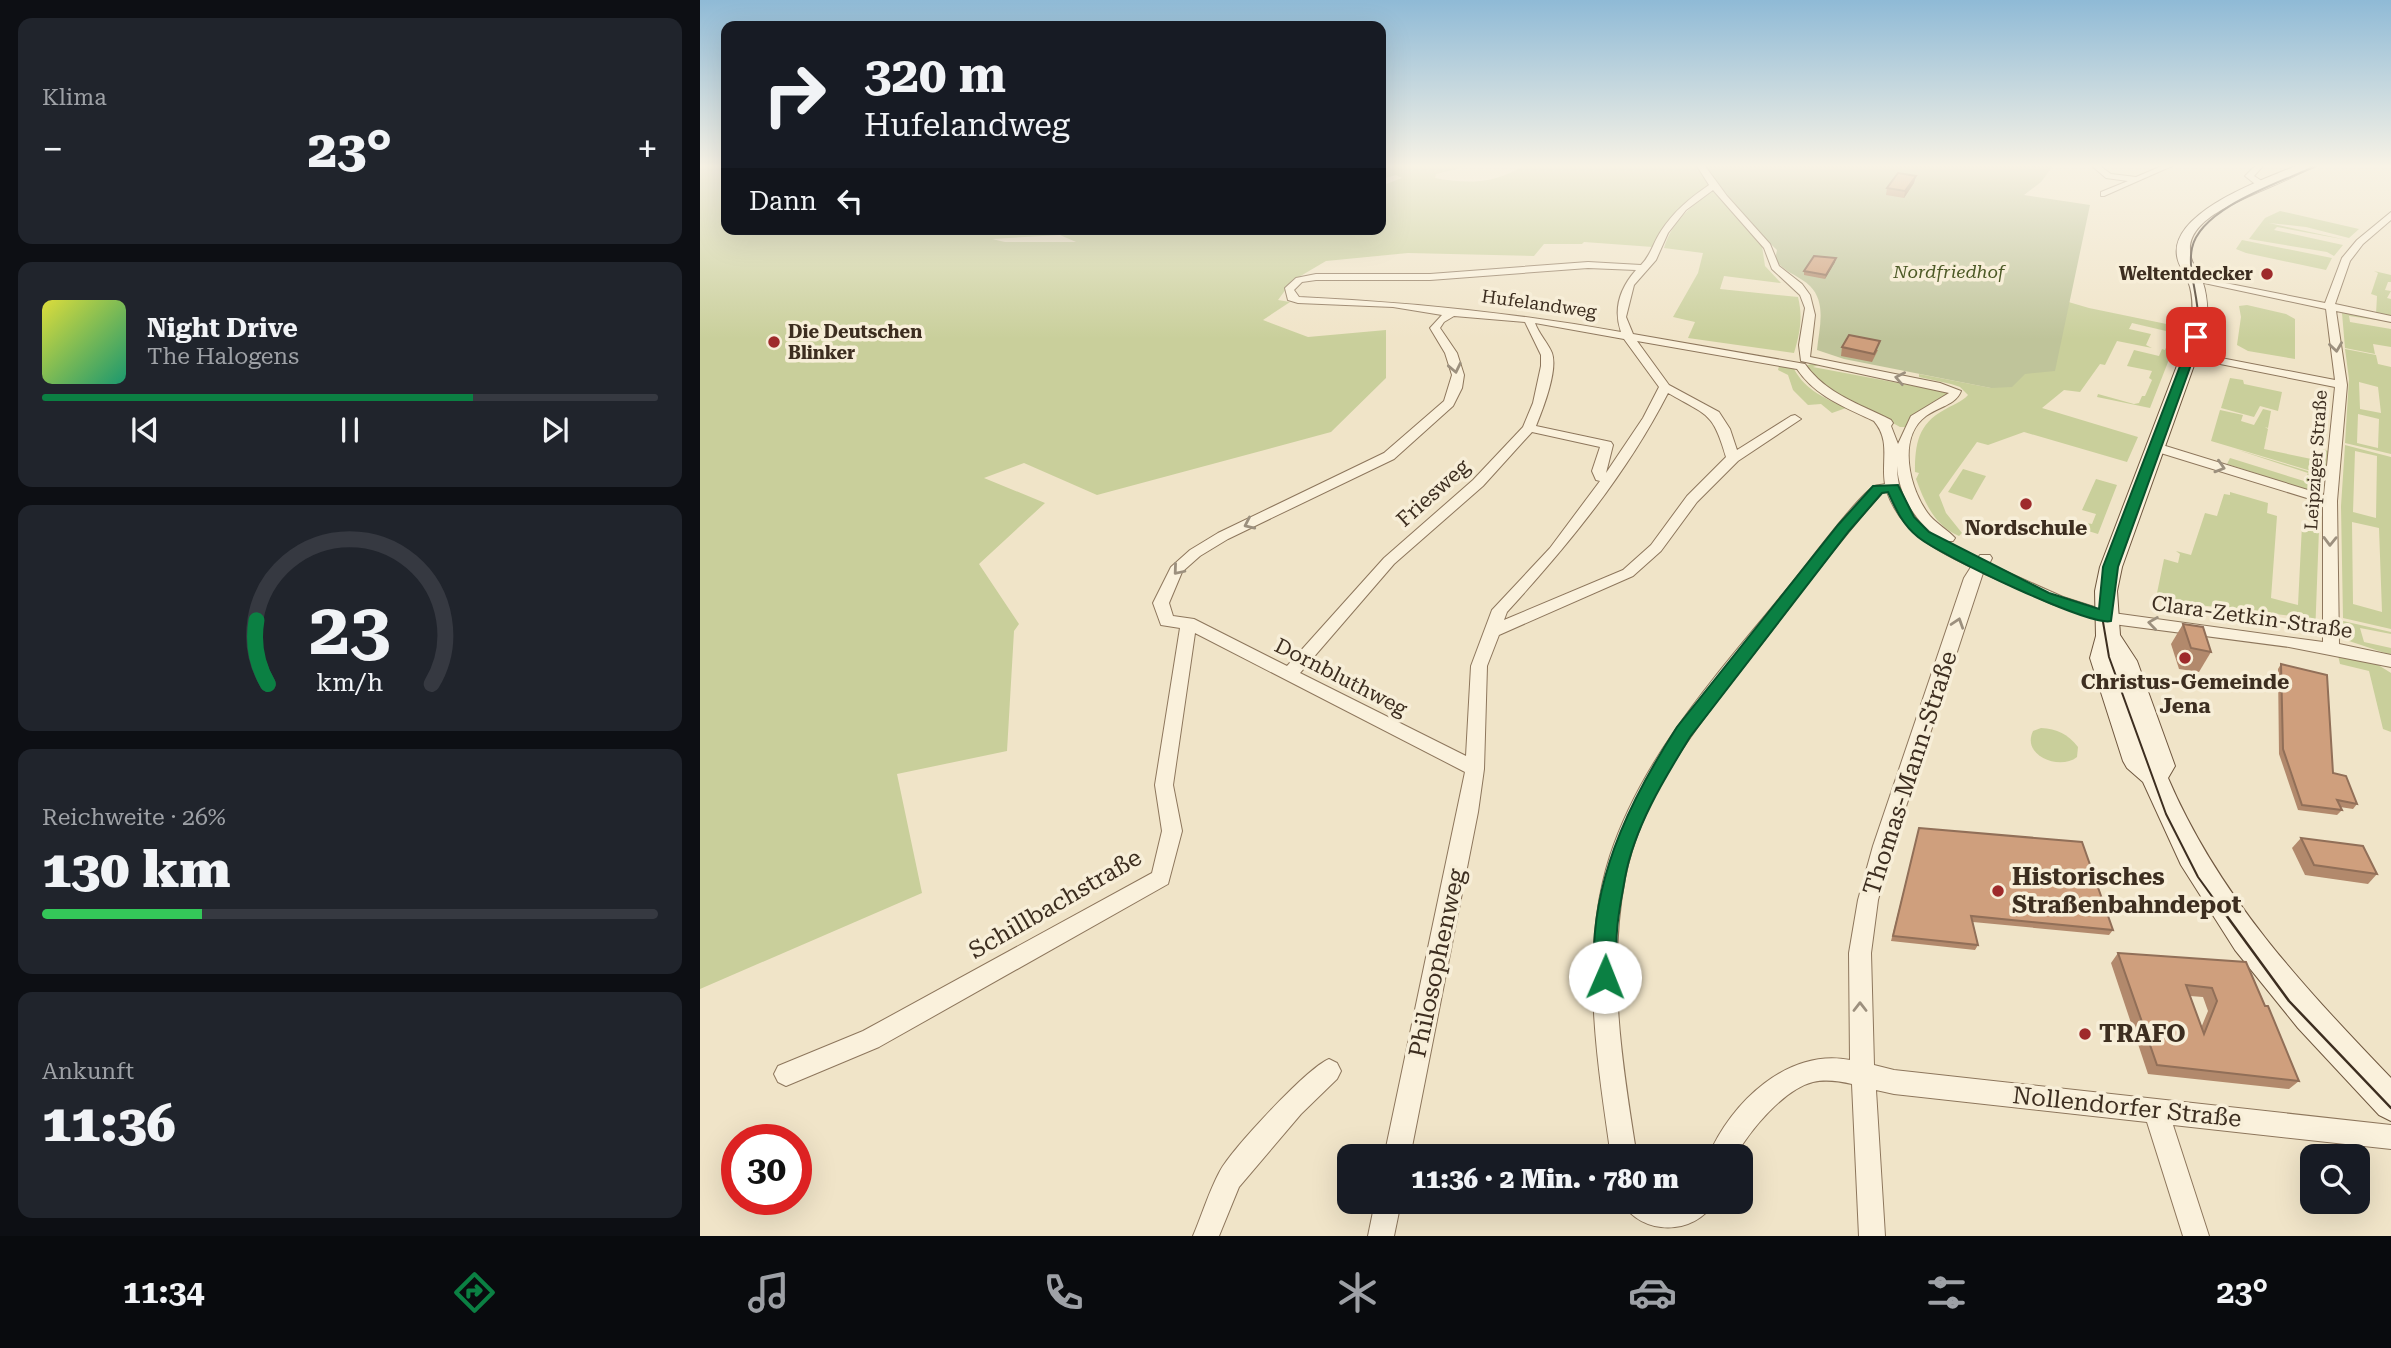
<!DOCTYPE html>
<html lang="de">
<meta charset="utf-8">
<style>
:root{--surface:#171b24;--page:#20242c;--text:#f1f3f6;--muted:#9ea1a6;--line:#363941;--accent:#0b8043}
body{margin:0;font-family:"Roboto Serif",serif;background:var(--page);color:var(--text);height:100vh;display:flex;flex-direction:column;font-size:26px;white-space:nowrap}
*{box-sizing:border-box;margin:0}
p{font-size:23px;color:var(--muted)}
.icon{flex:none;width:38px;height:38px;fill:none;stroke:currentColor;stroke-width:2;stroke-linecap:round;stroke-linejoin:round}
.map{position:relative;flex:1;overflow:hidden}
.drawer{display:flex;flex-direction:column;gap:18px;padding:18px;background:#0d0f14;width:700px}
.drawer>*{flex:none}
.top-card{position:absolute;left:21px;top:21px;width:665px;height:214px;border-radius:14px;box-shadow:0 7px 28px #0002;background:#171b24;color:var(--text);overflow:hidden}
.buttons{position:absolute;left:1600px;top:1144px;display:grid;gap:14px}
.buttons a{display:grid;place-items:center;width:70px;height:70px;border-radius:14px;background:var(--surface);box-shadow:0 7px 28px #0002;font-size:35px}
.speed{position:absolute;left:21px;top:1124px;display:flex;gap:14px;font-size:35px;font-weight:700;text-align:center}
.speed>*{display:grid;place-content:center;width:91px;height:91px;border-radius:50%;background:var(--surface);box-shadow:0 7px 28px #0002;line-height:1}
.speed .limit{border:10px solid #d22;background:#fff;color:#111}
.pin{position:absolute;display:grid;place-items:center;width:60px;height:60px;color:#fff;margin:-30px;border-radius:14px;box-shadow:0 4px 10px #0006}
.me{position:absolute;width:77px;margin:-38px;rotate:1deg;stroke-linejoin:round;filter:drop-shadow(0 0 5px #0008)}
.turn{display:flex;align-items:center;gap:24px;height:147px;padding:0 28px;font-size:32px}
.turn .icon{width:91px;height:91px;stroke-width:2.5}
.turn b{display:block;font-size:49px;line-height:60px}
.then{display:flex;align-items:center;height:66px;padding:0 28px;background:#0003;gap:14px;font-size:26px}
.big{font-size:52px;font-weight:800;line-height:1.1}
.drawer .tile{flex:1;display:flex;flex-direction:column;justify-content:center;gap:10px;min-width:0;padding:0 24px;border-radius:14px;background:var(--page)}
.drawer .dial{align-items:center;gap:0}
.dial svg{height:182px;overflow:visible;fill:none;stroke:var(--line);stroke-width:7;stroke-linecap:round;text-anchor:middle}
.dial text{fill:var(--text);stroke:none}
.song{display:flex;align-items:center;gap:21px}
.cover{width:84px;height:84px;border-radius:10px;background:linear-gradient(135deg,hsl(60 70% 55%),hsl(160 70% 35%))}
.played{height:7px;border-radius:4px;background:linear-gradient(90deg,var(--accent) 70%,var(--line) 70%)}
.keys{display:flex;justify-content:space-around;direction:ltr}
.heat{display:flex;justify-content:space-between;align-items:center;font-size:38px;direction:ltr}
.charge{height:10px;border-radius:5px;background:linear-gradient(90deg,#34c759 26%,var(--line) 0)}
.trip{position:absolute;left:637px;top:1144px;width:416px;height:70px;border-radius:14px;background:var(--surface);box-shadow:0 7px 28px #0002;font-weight:800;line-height:70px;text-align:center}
.tab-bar{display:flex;height:112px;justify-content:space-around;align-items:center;background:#090b0e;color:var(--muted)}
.tab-bar .icon{width:49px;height:49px}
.tab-bar .on{color:var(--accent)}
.tab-bar b{font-size:32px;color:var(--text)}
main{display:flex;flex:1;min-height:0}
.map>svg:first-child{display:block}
.green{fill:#c9cf9b;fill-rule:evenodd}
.cemetery{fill:#bfc49a}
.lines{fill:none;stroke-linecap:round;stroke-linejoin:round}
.street-casing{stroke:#8d765c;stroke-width:2}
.secondary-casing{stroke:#6f573f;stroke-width:2}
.street{fill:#faf1dc;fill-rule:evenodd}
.secondary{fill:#faf1dc;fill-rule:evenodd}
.tram-far1{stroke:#3d2e20;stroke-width:2}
.tram{stroke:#3d2e20;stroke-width:2.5}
.wall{fill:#b2896c;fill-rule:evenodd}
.shaded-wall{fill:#916f58}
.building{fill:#cf9f7d;stroke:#916f58;stroke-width:2;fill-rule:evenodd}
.oneway{stroke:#9c907e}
.route{fill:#0b8043;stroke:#07532c;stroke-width:2}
.poi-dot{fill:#9e2a2b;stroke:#f7eed8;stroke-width:2.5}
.labels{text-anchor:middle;stroke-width:7;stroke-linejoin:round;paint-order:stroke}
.far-park-label{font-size:18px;font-style:italic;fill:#4d5a26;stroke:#f7eed8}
.far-poi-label{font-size:18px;font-weight:bold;fill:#3d2e20;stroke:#f7eed8;text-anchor:end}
.far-street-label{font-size:18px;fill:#3d2e20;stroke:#f7eed8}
.street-label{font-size:21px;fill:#3d2e20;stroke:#f7eed8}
.poi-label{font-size:21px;font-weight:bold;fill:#3d2e20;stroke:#f7eed8}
.near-street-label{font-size:24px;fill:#3d2e20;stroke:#f7eed8}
.near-poi-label{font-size:24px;font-weight:bold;fill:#3d2e20;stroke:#f7eed8;text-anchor:start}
</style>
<main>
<section class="drawer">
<div class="tile"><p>Klima</p>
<div class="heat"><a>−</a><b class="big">23°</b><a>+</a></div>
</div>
<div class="tile">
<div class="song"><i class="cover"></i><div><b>Night Drive</b><p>The Halogens</p></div></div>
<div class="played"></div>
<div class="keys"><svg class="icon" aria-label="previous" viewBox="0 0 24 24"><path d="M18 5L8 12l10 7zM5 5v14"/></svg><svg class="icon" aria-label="pause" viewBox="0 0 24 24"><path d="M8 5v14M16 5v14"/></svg><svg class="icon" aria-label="next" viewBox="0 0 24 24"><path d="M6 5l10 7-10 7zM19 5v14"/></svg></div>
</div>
<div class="tile dial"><svg viewBox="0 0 100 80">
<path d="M14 69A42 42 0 1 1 86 69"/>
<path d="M14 69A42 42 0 0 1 9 41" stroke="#0b8043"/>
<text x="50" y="56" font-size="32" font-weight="700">23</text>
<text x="50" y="72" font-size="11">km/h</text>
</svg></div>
<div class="tile"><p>Reichweite · 26%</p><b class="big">130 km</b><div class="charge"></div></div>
<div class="tile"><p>Ankunft</p><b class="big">11:36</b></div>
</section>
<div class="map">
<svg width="1691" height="1236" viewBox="0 0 1691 1236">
<rect width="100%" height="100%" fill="#f0e4c8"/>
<!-- green -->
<g class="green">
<path d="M0,166H26V229H681V186L702,178L696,175L681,179V166H769L736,174L735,178C765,184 796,184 822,166H998L1011,184L978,209L953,247L884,242L882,244H844L834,256L708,253L626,261L592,281L578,300L590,302L563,320L608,337L686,330V378L631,432L397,495L324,463L284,478L345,503L279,564L319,624L314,631L307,751L197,774L222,893L0,989ZM360,235L376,242H305L292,239Z"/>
<path d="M1014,188L1062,246L1065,266L1081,283L1024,276L1020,289L1098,297C1103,317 1100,333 1094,353L988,338L995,322L973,317L998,273L1003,253L964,248C973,219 992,207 1014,188Z"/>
<polygon points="1580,211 1659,229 1649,238 1606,227 1569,223 1647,240 1577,227 1574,230 1643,245 1634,256 1627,252 1549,239 1565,218"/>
<polygon points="1542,240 1632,258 1626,270 1546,253 1536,249"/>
<polygon points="1674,271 1691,275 1691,282 1688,282 1685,290 1691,291 1687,298 1691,299 1691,317 1676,314 1677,296 1671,294 1678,273"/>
<path d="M1348,296L1389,308L1481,327L1479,334L1450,408L1397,397L1398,394L1434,404L1439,403L1442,396H1445L1452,380L1449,378L1452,371L1427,366L1434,350L1459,356L1462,349L1465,350L1471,336L1466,334V331L1432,323L1429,329L1451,334L1446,345L1452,348L1417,341L1405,365L1400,364L1380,392L1364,390L1342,408L1438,437L1427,462L1324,432L1288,445L1277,442L1239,495L1246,513L1262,533L1259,536C1234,525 1225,503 1216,479L1219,473L1215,472C1215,444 1218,424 1244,410C1252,405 1262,402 1268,395L1260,387L1251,384L1219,377V374L1291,388Z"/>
<polygon points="1547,305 1586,314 1595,319 1595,359 1548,351 1537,345 1541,317 1539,306"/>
<polygon points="1642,313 1691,322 1649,316 1650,322 1691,329 1691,347 1673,344 1675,354 1645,348"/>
<path d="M1645,349L1676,355L1678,364L1691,367V454L1645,443L1649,379ZM1659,382L1678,387L1681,413L1660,409ZM1658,414L1679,419L1678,448L1657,443Z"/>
<path d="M1113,363L1119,365L1113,367L1230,389L1240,387L1251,394L1211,419L1205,427H1200C1165,406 1130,400 1106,366Z"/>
<path d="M1079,366L1094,369C1106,391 1125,398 1146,408L1132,413L1121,404L1108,405L1093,390L1088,375L1078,370Z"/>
<polygon points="1530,378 1543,380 1544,384 1582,392 1578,411 1560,406 1554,417 1521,408"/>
<polygon points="1563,409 1571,411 1568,428 1565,427 1568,429 1564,449 1621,461 1623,449 1628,451 1626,470 1621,469 1621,474 1511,441 1520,410 1543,415 1541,421 1554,425"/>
<path d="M1645,445L1691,457V629L1643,618L1641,506ZM1655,451L1677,456L1676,518L1653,512ZM1652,522L1679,528L1682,612L1653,604Z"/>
<polygon points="1535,449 1621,475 1619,490 1612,491 1527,464 1530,458 1604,481 1608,473"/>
<polygon points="1263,469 1286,476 1272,500 1248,492"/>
<polygon points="1396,479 1417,485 1398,534 1385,530 1387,523 1392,524 1396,514 1382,510"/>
<polygon points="1530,492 1568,503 1567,513 1577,516 1571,598 1598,605 1602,525 1619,529 1615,636 1602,632 1592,616 1490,604 1457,593 1464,559 1478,563 1480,554 1476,551 1491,555 1505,513 1517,516 1524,494 1530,495"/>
<polygon points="1643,621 1691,632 1691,634 1660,628 1664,642 1691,648 1691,655 1643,639"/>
<polygon points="1637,651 1675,663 1691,673 1691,732 1683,729 1669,671 1640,664"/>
<path d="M1341,728C1357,729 1368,734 1378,747L1377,757C1360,771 1321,756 1333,731Z"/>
</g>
<!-- cemetery -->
<path class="cemetery" d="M1004,166H1353L1341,182L1324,195L1390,205L1355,371L1325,374L1312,387L1291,388L1144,359L1117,350C1119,329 1127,303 1110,286C1100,276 1087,274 1075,260L1077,250L1055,229Z"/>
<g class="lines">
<!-- street casing -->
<g class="street-casing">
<g id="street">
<path d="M997,166H1005L1027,196L1070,244L1079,266L1102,284L1110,295L1115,315L1110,357L1240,383L1261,391C1256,405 1238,407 1226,416C1196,438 1210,492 1230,516C1238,525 1248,530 1255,538L1253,541H1243C1217,524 1199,497 1197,466C1197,516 1236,540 1277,559L1280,555H1290L1292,558L1289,564L1363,597L1413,613L1623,642V503L1451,450L1449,447L1455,443L1459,444L1624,495L1635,387L1490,358L1484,355L1490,352L1635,380L1626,309L1490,280L1495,277L1625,303L1642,258L1657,240L1691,212V220L1663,244L1650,261L1635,304L1691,316V322L1636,311L1647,385L1637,501L1639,644L1691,655V667L1589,647L1413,624L1352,604L1283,573L1193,846L1178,900L1171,953L1174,1065L1194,1070L1691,1125V1149L1473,1125L1509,1236H1483L1447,1122L1194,1094L1176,1090L1185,1236H1159L1152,1084C1139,1081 1126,1079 1113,1082C1084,1089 1049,1131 1035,1157H1008C1031,1102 1088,1048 1150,1060L1149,953L1158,900L1173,846L1264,578L1271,567C1235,550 1202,533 1187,492L1182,493C1140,540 1102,591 1063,642C1008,713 943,787 925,878C907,971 922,1064 937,1157H911C897,1059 879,953 910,856C945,749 1027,664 1095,579C1109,562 1160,493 1175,486C1177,485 1183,485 1185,484C1181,461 1191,441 1174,421C1145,407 1116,397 1097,369L937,341L969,385L1019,412L1030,429L1037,450L1091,416L1095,415L1101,419L1038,461L997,502L961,551L933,576L799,635L787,666L784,769L778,812L710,1157H684L765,772L495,633L473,785L482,831L468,884L179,1047L86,1086L78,1082L74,1074L78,1066L163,1031L452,873L462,831L455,785L480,628L461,625L453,603L471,567L490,550L518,533L684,453L744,401L752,375L745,353L730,328L742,315L693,307L598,303L588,300L585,288L596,278L616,274H730L888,262L941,265C951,255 953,243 961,231C974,211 990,198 1009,185ZM1013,190L1064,248L1072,269L1100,295L1105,308L1099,345L1101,361L1249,393L1211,416L1198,444L1191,426L1193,423L1191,420C1160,404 1126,394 1105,364L933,334L926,317L934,285L956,260L968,233L986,210ZM888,268L936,270C920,288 913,309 921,332C815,313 707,302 599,297L594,290L602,282L616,280H730ZM754,316L825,322L841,355V366L833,403L823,427L773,480L684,558L587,666L494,619L473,616L469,603L482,572L500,556L528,539L694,459L753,406L762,388L764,375L757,353L740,328L744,322ZM835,323L924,339L959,387L943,418L906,473L913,445L911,442L836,426C843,409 858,370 852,353C848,343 839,334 835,323ZM968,393C1008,416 1013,412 1026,457L987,496L951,545L923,570L804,620L807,612C868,545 926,475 968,393ZM832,432L900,447L892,471L896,480L900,481L850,548L792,610L771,666L766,756L600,673L694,564L783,486Z"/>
<polygon points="1392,166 1400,166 1411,174 1436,177 1462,166 1472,166 1404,196 1401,196 1401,192 1428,181 1406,178"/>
<polygon points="1555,166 1563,166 1554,176 1565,183 1565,187 1559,187 1545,176"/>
<path d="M629,1059L637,1063L641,1071L637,1079L601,1114L539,1187L519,1236H493C502,1215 509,1191 520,1171C532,1149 607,1068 629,1059Z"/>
<polygon points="675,1202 701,1202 694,1236 668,1236"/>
<path d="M922,1202H952C965,1215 973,1216 985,1202H1014C995,1236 941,1236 922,1202Z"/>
</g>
</g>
<!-- secondary casing -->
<g class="secondary-casing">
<path id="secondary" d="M1596,166H1611C1585,188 1488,207 1490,250C1490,262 1497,270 1502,280C1508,296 1508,313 1507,329L1422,567L1417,591L1420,635L1437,661L1475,766L1468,778C1519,897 1602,985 1691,1078V1121L1679,1115L1598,1028L1535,950L1481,865L1443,782L1427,768L1423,761L1390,658L1396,636L1395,591L1400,567L1491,329C1493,313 1494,296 1488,281C1484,272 1478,265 1477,256C1470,212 1564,179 1596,166Z"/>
</g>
<!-- street -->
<use href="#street" class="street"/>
<!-- secondary -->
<use href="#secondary" class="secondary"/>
<!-- tram-far1 -->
<path class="tram-far1" d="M1519,906L1498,877L1466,814L1409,657L1402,616L1406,567L1498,324C1500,299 1487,272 1492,248C1501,207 1582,182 1616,166"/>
<!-- tram -->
<polyline class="tram" points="1518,904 1589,1001 1691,1108"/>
</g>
<!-- wall -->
<g class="wall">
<polygon points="1214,183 1204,198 1186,195 1187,188"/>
<polygon points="1135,262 1125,279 1104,275 1104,271"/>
<polygon points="1142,347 1178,350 1172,362 1141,356"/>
<polygon points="1483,624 1511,652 1499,672 1479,669 1471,644"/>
<polygon points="1581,664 1633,773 1657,804 1653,809 1640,807 1642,810 1637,815 1598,810 1579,754 1578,669"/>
<polygon points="1219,828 1413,930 1409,935 1273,922 1278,945 1275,950 1191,941"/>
<polygon points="1601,838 1677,874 1668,884 1605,875 1592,848"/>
<path d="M1418,953L1546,962L1599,1081L1589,1089L1448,1074L1411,963ZM1490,996L1503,997L1508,1011L1501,1028Z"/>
</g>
<!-- shaded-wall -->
<g class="shaded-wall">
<polygon points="1216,176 1214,183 1204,198 1205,191"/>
<polygon points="1136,258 1135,262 1125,279 1126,275"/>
</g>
<!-- building -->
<g class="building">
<polygon points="1198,173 1216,176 1205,191 1187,188"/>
<polygon points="1114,256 1136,258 1126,275 1104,271"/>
<polygon points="1149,335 1180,341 1174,354 1142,347"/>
<polygon points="1483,624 1503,627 1511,652 1491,648"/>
<polygon points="1581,664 1627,675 1633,773 1646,776 1657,804 1637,800 1642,810 1602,805 1583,749"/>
<polygon points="1219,828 1382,842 1413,930 1271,916 1278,945 1193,936"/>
<polygon points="1601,838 1663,846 1677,874 1614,865"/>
<path d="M1418,953L1546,962L1565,1006H1568L1599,1081L1457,1065ZM1486,985L1512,988L1517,1001L1504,1034Z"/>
</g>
<!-- one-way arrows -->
<defs><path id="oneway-chevron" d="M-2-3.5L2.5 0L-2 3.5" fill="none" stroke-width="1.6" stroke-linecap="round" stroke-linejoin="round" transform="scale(1.75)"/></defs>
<g class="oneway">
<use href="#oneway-chevron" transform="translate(1636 347) rotate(82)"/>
<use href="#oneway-chevron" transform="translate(755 368) rotate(78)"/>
<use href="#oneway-chevron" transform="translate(1200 378) rotate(-169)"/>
<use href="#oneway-chevron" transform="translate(1520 467) rotate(17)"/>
<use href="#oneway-chevron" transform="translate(549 524) rotate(155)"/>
<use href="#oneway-chevron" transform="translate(1630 541) rotate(91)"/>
<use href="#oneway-chevron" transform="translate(478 570) rotate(130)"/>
<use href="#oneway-chevron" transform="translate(1258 623) rotate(-72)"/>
<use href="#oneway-chevron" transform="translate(1453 623) rotate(-172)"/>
<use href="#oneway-chevron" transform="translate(1160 1007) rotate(-90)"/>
</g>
<!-- sky -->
<linearGradient id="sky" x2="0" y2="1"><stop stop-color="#8fbad6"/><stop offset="0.49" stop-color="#f8f3e6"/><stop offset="1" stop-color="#f8f3e6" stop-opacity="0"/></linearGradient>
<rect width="1691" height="339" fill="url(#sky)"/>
<!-- route -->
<path class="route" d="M1492,335L1501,337L1418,567L1411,621C1390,627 1240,555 1218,537C1203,525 1196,510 1188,492L1182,493L1149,531L990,737C964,779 934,828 925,878C922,896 918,914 917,931C915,949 920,968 912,984L905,988L897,984C892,973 894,960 894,947C897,867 934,794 977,727L1138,525L1173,486L1198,485L1214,517L1229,532L1349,593L1399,609L1403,567Z"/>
<!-- markers -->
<g class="poi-dot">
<circle cx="1567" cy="274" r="7"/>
<circle cx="74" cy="342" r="7"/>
<circle cx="1326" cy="504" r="7"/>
<circle cx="1485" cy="658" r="7"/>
<circle cx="1298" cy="891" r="7"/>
<circle cx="1385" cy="1034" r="7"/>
</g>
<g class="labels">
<!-- far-park labels -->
<g class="far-park-label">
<text x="1249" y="278">Nordfriedhof</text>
</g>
<!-- far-poi labels -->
<g class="far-poi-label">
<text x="1553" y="280">Weltentdecker</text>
<text x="88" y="338" text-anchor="start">Die Deutschen<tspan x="88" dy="21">Blinker</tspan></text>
</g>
<!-- far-street labels -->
<g class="far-street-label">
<text transform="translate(839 304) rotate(8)" y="6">Hufelandweg</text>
<text transform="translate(1616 460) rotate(-86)" y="6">Leipziger Straße</text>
</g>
<!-- street labels -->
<g class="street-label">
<text transform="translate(733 493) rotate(-42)" y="7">Friesweg</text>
<text transform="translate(1552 617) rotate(8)" y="7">Clara-Zetkin-Straße</text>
<text transform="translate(641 677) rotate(27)" y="7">Dornbluthweg</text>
</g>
<!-- poi labels -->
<g class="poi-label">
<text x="1326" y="535">Nordschule</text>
<text x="1485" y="689">Christus-Gemeinde<tspan x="1485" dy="24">Jena</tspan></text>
</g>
<!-- near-street labels -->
<g class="near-street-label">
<text transform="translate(1210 773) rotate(-72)" y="8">Thomas-Mann-Straße</text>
<text transform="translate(355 904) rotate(-30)" y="8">Schillbachstraße</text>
<text transform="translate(737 963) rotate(-78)" y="8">Philosophenweg</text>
<text transform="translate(1427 1107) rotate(6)" y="8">Nollendorfer Straße</text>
</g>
<!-- near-poi labels -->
<g class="near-poi-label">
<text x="1312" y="885">Historisches<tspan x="1312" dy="28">Straßenbahndepot</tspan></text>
<text x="1399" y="1042">TRAFO</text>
</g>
</g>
</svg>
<div class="buttons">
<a><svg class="icon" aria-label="search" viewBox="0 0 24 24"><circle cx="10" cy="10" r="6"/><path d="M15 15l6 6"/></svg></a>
</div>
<div class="speed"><div class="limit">30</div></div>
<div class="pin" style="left:1496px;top:337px;background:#d93025"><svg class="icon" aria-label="arrive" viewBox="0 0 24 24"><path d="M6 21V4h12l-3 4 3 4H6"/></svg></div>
<svg class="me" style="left:905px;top:977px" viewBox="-20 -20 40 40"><circle r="19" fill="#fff"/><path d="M0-13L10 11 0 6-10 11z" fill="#0b8043"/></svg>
<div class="trip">11:36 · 2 Min. · 780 m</div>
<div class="top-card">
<div class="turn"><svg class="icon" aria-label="right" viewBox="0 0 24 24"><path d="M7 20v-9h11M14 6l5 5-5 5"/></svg><div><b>320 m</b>Hufelandweg</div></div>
<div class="then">Dann<svg class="icon" aria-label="left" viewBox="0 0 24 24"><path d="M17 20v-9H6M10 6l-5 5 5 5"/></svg></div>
</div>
</div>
</main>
<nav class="tab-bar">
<b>11:34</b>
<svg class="icon on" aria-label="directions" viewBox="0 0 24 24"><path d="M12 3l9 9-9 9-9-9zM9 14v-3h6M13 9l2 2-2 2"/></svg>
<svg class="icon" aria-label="music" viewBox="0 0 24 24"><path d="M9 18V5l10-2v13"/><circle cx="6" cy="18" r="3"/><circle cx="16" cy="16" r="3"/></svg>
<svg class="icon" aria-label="phone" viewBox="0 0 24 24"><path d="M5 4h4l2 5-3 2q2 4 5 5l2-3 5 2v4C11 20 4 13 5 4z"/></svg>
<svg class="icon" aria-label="climate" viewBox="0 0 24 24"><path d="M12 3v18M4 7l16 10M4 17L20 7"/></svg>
<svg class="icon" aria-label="car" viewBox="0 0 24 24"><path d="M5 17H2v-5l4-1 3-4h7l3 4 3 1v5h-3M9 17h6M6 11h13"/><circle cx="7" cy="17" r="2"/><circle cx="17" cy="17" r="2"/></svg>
<svg class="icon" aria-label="filters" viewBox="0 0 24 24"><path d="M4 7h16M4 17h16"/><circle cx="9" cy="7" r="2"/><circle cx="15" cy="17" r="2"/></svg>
<b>23°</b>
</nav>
